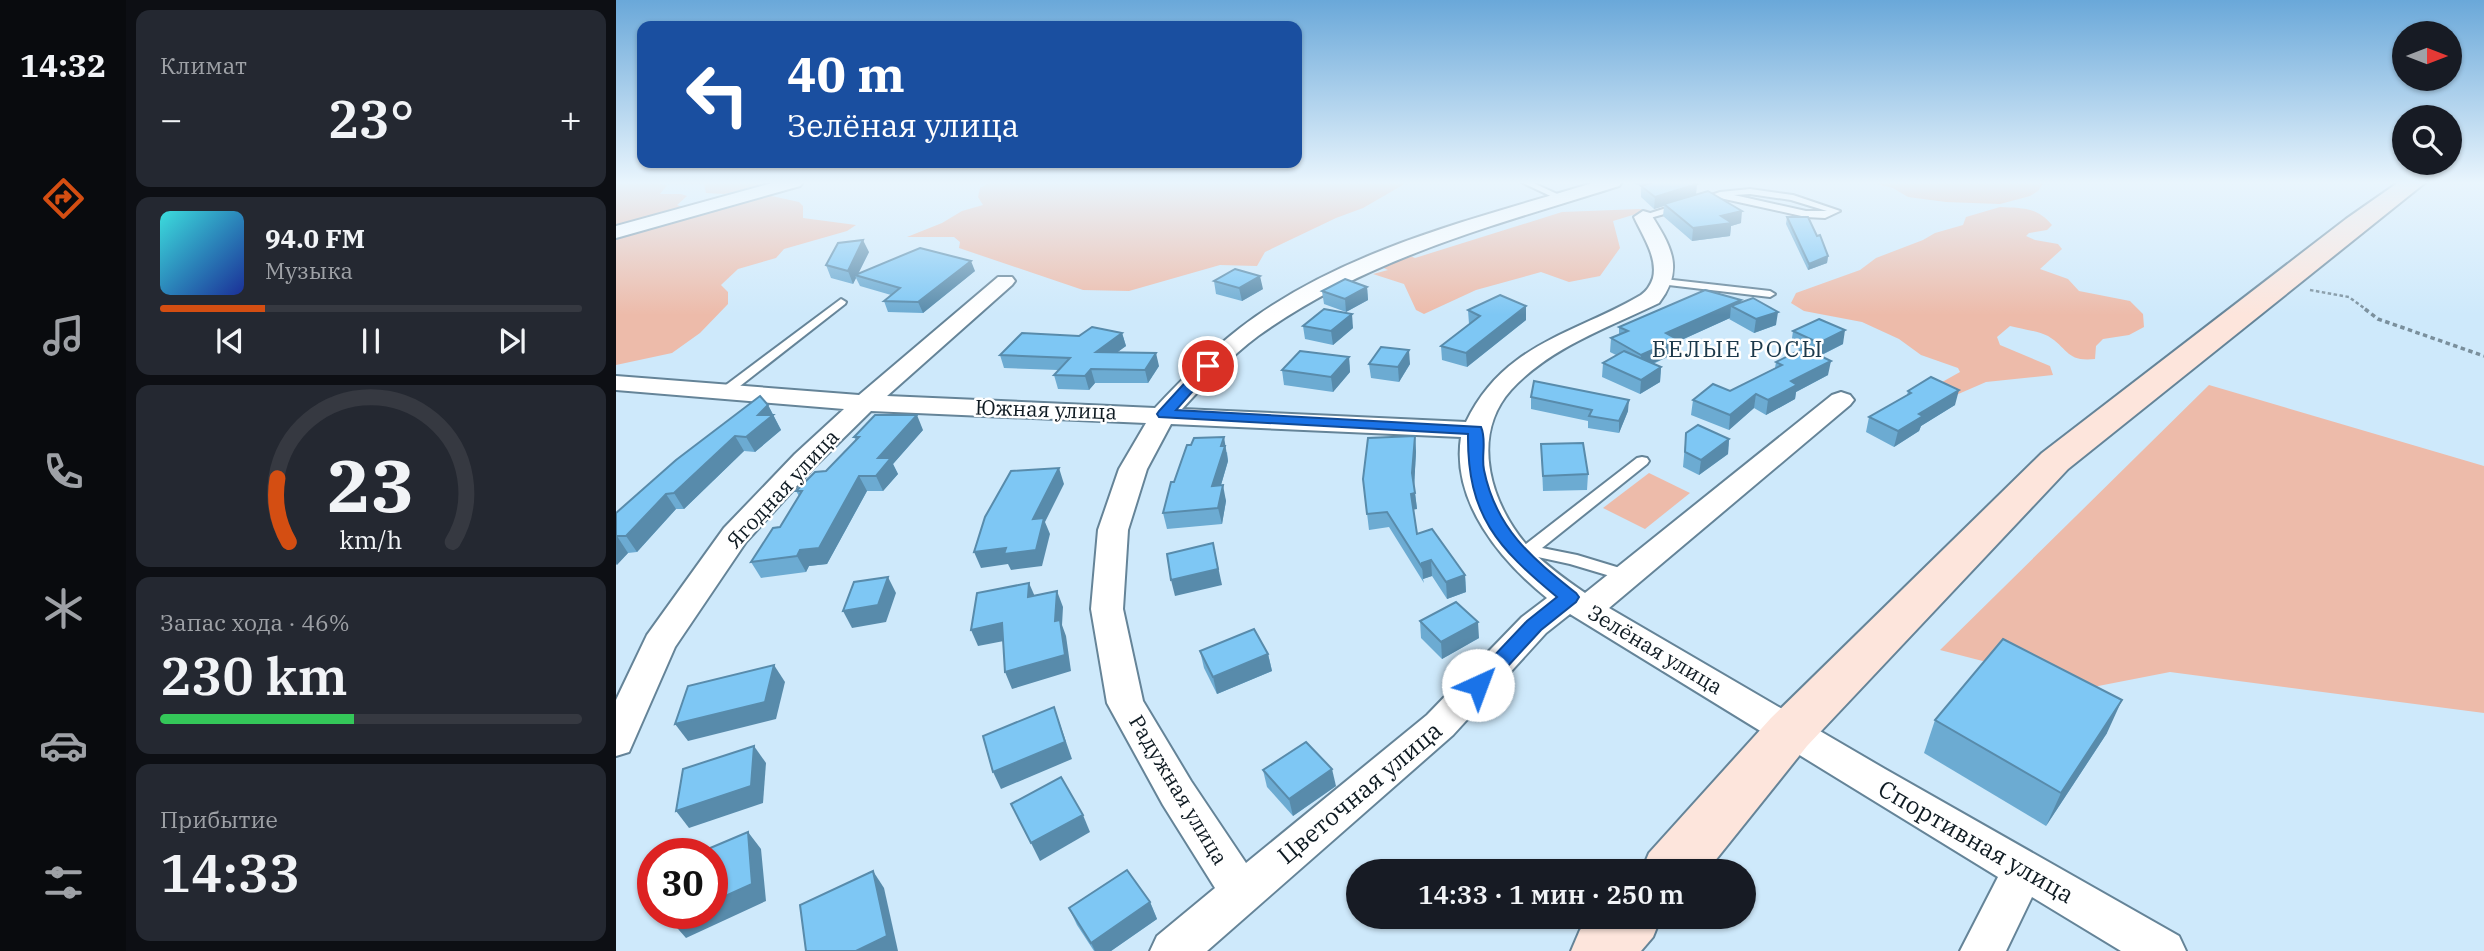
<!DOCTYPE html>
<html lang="ru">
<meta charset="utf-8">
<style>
:root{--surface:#171b24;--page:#242831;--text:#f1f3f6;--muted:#9ea1a6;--line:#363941;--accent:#d44e12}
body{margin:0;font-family:"IBM Plex Serif",serif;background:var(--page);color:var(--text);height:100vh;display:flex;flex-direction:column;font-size:26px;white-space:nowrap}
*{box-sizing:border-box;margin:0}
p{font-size:23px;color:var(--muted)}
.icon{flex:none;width:38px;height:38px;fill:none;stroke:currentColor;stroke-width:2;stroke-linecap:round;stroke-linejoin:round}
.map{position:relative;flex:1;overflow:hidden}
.drawer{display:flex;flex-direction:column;gap:10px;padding:10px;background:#0d0f14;width:490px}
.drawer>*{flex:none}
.top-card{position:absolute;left:21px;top:21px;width:665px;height:147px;border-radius:14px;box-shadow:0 2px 5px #0004;background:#1a4fa0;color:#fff;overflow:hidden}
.needle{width:46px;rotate:90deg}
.buttons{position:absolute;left:1776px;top:21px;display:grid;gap:14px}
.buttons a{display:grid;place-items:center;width:70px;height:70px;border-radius:50%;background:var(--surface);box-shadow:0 2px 5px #0004;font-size:35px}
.speed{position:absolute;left:21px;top:838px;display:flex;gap:14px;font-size:35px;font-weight:700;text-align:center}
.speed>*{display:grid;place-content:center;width:91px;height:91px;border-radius:50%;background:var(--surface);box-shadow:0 2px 5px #0004;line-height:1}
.speed .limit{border:10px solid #d22;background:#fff;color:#111}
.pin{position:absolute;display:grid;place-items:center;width:60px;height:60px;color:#fff;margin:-30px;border:4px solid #fff;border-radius:50%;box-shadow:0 2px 7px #0007}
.me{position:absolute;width:77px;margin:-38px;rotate:43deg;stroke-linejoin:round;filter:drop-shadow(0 0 5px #0008)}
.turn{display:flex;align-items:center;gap:24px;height:147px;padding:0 35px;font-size:32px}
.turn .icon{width:91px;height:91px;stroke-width:2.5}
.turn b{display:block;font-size:49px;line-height:60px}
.big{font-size:52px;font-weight:600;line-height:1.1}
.drawer .tile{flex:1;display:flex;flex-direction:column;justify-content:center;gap:10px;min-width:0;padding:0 24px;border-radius:14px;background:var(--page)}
.drawer .dial{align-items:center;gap:0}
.dial svg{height:182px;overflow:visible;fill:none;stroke:var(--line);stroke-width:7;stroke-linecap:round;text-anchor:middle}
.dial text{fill:var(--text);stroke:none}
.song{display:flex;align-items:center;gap:21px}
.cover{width:84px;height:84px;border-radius:10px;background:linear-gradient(135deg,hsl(180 70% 55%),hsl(230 70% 35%))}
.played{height:7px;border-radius:4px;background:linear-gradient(90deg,var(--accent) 25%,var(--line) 25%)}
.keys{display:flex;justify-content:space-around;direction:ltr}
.heat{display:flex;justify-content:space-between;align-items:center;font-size:38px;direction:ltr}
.charge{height:10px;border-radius:5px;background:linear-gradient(90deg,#34c759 46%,var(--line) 0)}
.trip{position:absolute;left:730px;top:859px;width:410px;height:70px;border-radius:35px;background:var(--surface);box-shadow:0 2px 5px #0004;font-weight:600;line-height:70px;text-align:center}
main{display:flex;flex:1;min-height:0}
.tabs{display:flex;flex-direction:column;width:126px;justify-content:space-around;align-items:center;background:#090b0e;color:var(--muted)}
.tabs .icon{width:49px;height:49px}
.tabs .on{color:var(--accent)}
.tabs b{font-size:32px;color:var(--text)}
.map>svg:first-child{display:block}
.green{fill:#edbbaa}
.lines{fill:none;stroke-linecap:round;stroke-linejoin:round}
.lane-casing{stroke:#658498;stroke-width:4}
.street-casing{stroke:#658498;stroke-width:4}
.secondary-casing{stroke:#658498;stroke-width:4}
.path-far1{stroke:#7a8f9c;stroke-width:2.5;stroke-dasharray:3.5 2.5;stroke-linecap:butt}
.path{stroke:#7a8f9c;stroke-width:3.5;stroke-dasharray:4.5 3.5;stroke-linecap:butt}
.lane{fill:#fff;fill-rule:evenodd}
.street{fill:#fff;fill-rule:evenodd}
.secondary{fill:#fde5dc;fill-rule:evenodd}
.wall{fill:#6cabd2}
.shaded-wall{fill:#588bab}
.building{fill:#7ec7f4;stroke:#588bab;stroke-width:2}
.route{fill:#1a73e8;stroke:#114b97;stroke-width:2}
.labels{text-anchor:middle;stroke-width:5;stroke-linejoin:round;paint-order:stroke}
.street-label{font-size:21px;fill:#0f1b23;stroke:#fff}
.neighbourhood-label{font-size:23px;letter-spacing:2px;fill:#1c394b;stroke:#fff}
.near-street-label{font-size:24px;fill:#0f1b23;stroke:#fff}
</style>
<main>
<nav class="tabs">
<b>14:32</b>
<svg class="icon on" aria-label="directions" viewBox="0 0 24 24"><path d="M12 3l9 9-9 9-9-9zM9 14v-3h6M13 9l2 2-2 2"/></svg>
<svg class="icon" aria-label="music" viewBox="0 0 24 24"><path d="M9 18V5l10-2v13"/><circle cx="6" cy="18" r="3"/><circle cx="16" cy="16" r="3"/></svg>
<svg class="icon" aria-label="phone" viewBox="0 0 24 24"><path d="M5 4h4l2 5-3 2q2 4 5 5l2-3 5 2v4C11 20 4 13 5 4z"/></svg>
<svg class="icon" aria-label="climate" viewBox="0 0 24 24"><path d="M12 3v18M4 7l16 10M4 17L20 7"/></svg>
<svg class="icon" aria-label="car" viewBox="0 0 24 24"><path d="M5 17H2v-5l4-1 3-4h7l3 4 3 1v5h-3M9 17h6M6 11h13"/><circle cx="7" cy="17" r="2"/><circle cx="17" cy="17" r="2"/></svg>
<svg class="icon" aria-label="filters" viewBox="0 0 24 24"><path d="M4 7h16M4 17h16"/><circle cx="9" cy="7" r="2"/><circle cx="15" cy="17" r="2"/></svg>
</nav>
<section class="drawer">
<div class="tile"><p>Климат</p>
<div class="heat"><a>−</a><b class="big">23°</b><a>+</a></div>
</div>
<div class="tile">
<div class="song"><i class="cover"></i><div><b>94.0 FM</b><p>Музыка</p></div></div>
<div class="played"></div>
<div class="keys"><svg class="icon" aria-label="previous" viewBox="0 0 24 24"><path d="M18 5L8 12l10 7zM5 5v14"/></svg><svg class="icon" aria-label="pause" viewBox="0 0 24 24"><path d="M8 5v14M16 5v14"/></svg><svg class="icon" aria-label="next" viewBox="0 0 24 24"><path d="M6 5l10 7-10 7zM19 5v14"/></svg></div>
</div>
<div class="tile dial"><svg viewBox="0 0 100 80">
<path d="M14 69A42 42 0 1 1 86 69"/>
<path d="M14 69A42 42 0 0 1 9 41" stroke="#d44e12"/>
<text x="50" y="56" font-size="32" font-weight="700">23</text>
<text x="50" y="72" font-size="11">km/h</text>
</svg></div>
<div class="tile"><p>Запас хода · 46%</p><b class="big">230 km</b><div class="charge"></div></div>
<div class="tile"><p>Прибытие</p><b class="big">14:33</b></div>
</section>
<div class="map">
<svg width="1868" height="951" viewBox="0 0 1868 951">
<rect width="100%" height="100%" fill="#cee9fb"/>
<!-- green -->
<g class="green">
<polygon points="0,182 37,182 51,185 44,194 65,194 71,196 61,205 70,208 0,229"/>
<polygon points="59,182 164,182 108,194 90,193 88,184 62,184"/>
<polygon points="375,182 792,182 747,208 720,218 649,252 641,266 604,265 513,291 467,290 343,248 344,242 338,237 291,237 326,223 346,211 367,205 362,197 364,188"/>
<polygon points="1252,182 1428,182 1422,191 1414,196 1384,204 1330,202 1292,197 1277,188"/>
<polygon points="151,195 183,202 187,206 187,218 240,225 231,231 168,249 160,258 122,269 105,285 112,292 112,304 84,333 56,353 0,365 0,237"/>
<path d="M1384,207C1406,208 1421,207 1436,225L1431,230L1413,233L1410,236L1419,240L1442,244L1446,249L1424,269L1452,279L1463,291L1514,301L1527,314L1528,327L1513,335L1487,339L1480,346L1479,359C1450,362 1453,349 1432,336C1422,331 1405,329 1394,326L1381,337L1384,345L1434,366L1437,375L1370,382L1340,395L1319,386L1344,372L1342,368L1305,355L1283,339L1246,322L1188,311L1175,303L1180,293L1244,270L1260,258L1307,240L1319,233L1347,225L1350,217Z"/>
<polygon points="1023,209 1033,210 997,221 1004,248 984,276 953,282 925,272 860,290 808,314 800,310 788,284 757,274 772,270 761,265 787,253 799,258 946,212"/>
<polygon points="1593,385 1868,466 1868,713 1554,672 1472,688 1324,650"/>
<polygon points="1033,473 1074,493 1029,529 987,508"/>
</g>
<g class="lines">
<!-- lane casing -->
<g class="lane-casing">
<g id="lane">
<polygon points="905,182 915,182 950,198 943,200"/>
<path d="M1134,189L1177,195L1224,211L1209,218L1190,217L1104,198L1082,204L1078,201L1104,192ZM1134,194L1175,200L1211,211H1190L1118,195Z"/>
<polygon points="1063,204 1068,207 1066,209 1027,220 1022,217"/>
<polygon points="1048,279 1154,291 1159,294 1154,297 1044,284 1043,282"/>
<polygon points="225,299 230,302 229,304 110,397 102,397 100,394 102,391"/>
<polygon points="1026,457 1031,458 1033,461 1031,464 926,548 961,555 1017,572 1019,576 1017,580 1011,581 954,564 903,553 900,549 903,545 910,544 1021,458"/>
</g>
</g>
<!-- street casing -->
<g class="street-casing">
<g id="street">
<polygon points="160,182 187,182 184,186 0,238 0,226"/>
<path d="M980,182H1006L1003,186C879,225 750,258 642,336C614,357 590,383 566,409L850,422C862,397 879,376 901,360C939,332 985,319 1025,295C1031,291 1035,284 1037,278C1042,257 1026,235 1018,217L1027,211L1034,213C1055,246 1069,269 1043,303C993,327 933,348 895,390C853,437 875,507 915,550C931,566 950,580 969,593L1216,395L1225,392L1234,395L1238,400L1234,405L993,608L1269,769L1563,936L1570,951H1505L1416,897L1390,951H1344L1382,877L954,614L930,633L837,735L591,951H534L541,936L599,888L547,805L491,703L475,609L482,530L503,469L530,423L255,411L199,466L130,542L59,647L13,752L0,756V700L31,635L108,528L179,454L228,409L0,390V376L243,395L382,277H396L399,281L396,285L271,396L539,408C566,379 593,352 624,328C727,249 859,219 980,182ZM555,424L845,437C835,502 885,561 931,598L906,617L811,715L630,863L575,781L527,701L507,609L512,530L531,469Z"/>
</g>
</g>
<!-- secondary casing -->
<g class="secondary-casing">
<g id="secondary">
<polygon points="1783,182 1810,182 1452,469 1191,746 1090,872 1025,872 1033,853 1155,718 1426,453 1730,219"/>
<polygon points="975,917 1045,917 1037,937 1025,951 955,951 964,930"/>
</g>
</g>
<!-- path-far1 -->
<polyline class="path-far1" points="1694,290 1733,297 1752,311"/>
<!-- path -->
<polyline class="path" points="1749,309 1762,319 1868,356"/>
<!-- lane -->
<use href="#lane" class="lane"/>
<!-- street -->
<use href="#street" class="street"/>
<!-- secondary -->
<use href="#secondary" class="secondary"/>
</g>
<!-- wall -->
<g class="wall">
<polygon points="1013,182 1076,182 1075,182 1080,195 1125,223 1115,226 1114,236 1076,241 1047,216 1048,206 1038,209 1025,197 1025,186"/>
<polygon points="1171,217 1212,256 1211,263 1192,270 1170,224"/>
<polygon points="253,252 242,274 359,271 307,313 272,312 268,301 275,295 244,286 240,278 237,284 215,278 210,265"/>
<polygon points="598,281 647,289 626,301 600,294"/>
<polygon points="751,287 752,300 730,312 708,304 706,291"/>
<polygon points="1125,302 1160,325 1138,333 1113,319 1114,318 1061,342 1060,353 1037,364 1045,367 1044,382 1024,394 986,377 987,363 1000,355 994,352 995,338 1003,335 1003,327"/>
<polygon points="852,310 910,320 851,367 826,360 825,346 853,324"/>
<polygon points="687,326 737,328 717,345 689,339"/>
<polygon points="1177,331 1227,344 1204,356 1212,375 1180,392 1179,399 1150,415 1138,408 1113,430 1075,415 1077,400 1114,391 1159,368 1160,362 1185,350 1175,345"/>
<polygon points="506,333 510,346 501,352 543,366 532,383 479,383 473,390 442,389 438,375 442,370 388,368 384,355 463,336"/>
<polygon points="733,357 734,372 717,392 668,385 666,370"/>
<polygon points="753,364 794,364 783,382 755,378"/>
<polygon points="1292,391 1339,405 1305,426 1303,431 1278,447 1250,432 1253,417 1291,395"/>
<polygon points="915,397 1012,411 1003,433 972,428 972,421 915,409"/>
<polygon points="152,405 165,430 139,452 128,451 68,509 60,509 21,552 12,553 0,565 0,513"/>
<polygon points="307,430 277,464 282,474 267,491 251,491 211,564 193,566 190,572 145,578 135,562 164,527 183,496 180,491 210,471 240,441 238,437"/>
<polygon points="1070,433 1113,439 1112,454 1083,475 1067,467"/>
<polygon points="799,436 800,452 798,485 801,509 797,509 801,534 849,575 850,592 831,599 816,576 807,579 808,583 773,527 753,530 747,479"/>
<polygon points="925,444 972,474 971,490 927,491"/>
<polygon points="611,452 612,461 605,485 610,501 606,524 551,529 547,513 558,482"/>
<polygon points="804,621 863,638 826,659 805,638"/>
<polygon points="584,651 652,654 656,671 601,694 588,668"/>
<polygon points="1319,720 1491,733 1430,826 1308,753"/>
<polygon points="647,770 720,786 677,816 651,787"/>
<polygon points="534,902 541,919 495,951 478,951 461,925 453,908"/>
</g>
<!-- shaded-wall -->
<g class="shaded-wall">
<polygon points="1081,184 1080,196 1048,204 1048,206 1038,209 1039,197"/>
<polygon points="1126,211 1125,223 1115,226 1114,236 1076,241 1077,228 1105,216"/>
<polygon points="247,240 253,252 241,276 239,275 240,278 237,284 232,271"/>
<polygon points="1212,256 1211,263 1192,270 1193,264"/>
<polygon points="355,261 359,271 307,313 302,302"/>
<polygon points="644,276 647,289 626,301 623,288"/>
<polygon points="751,287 752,300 730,312 729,299"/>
<polygon points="1125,300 1124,311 1115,306 1114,318 1061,342 1060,353 1024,369 1025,355 1050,333"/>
<polygon points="910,306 910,320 851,367 850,353"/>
<polygon points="1162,312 1160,325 1138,333 1140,319"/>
<polygon points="736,314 737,328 717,345 715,331"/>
<polygon points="1229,330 1227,344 1201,357 1203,343"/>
<polygon points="506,333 510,346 484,365 480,352"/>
<polygon points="793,350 794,364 783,382 782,367"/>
<polygon points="540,353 543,366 532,383 529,370"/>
<polygon points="733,357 734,372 717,392 715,377"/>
<polygon points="1215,361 1212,375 1180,392 1179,399 1150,415 1152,400 1175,381"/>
<polygon points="1045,367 1044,382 1024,394 1025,380"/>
<polygon points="475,369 479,383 473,390 469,376"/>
<polygon points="1343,390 1339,405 1305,426 1303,431 1278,447 1282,431 1303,414"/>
<polygon points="1140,394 1138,408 1113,430 1114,415"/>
<polygon points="1013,400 1012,411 1003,433 1003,421"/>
<polygon points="152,405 165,430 139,452 130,437 142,415"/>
<polygon points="301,415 307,430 277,464 282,474 267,491 260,476 262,458"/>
<polygon points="119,436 128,451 68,509 58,493"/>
<polygon points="799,436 800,452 798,489 796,473"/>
<polygon points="608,437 612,461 600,502 596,486"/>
<polygon points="1113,439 1112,454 1083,475 1085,460"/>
<polygon points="443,468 448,484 429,522 434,534 426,566 395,570 392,564 365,568 358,552 417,519"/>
<polygon points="243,476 251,491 211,564 193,566 190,572 181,556 184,550"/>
<polygon points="607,485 610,501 606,524 602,508"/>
<polygon points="799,493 801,509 796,510 795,494"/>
<polygon points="50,494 60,509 21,552 10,536"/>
<polygon points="1,536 12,553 1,565 0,563 0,538"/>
<polygon points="597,543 606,585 559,596 555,580"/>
<polygon points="815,560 816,576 807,579 806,563"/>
<polygon points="849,575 850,592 831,599 830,582"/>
<polygon points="272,577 280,593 270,622 236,628 227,611"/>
<polygon points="413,583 420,599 412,597"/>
<polygon points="441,591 447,607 446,625 450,636 455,671 396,689 389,672 439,621"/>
<polygon points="862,622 863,638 826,659 825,642"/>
<polygon points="386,623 393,640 362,646 355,630"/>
<polygon points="652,654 656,671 601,694 597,677"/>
<polygon points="158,665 169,682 160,719 72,741 59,724"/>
<polygon points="1506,700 1491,733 1430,826 1445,793"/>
<polygon points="438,707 456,759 385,789 377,772"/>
<polygon points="138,746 150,763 147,803 73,828 60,811"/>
<polygon points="716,769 720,786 677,816 673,799"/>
<polygon points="467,815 474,832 424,861 415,843"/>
<polygon points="132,832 145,849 150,901 70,938 55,921 71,914 96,914 96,902"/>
<polygon points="257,871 268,888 282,951 240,951"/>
<polygon points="534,902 541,919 495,951 479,951 475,943"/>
</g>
<!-- building -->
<g class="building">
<polygon points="1038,182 1074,182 1081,184 1039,197 1025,186"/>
<polygon points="1092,191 1126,211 1105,216 1116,223 1077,228 1048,204"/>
<polygon points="1171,217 1192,217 1201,236 1204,235 1212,256 1193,264"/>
<polygon points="247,240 232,271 210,265 222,243"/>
<polygon points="304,248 355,261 302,302 268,301 284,288 239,275"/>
<polygon points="619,269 644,276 623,288 598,281"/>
<polygon points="729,279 751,287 729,299 706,291"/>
<polygon points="1089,290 1125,300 1050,333 1061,339 1025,355 995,338 1012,331 1003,327"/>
<polygon points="884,295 910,306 850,353 825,346 864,316 852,310"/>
<polygon points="1137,298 1162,312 1140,319 1115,306"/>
<polygon points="708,309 736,314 715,331 687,326"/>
<polygon points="1203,319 1229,330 1203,343 1177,331"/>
<polygon points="476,327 506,333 480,352 540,353 529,370 475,369 469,376 438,375 454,358 384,355 406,333 463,336"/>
<polygon points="765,347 793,350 782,367 753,364"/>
<polygon points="1188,348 1215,361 1175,381 1181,385 1152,400 1140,394 1114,415 1077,400 1097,384 1114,391 1166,365 1160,362"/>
<polygon points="684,351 733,357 715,377 666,370"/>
<polygon points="1008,351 1045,367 1025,380 987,363"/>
<polygon points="1315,377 1343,390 1303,414 1307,416 1282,431 1253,417 1295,393 1292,391"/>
<polygon points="918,381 1013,400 1003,421 973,416 976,410 915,397"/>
<polygon points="144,396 152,405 142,415 157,415 130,437 119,436 58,493 50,494 10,536 1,536 0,538 0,513 60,460"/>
<polygon points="259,415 301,415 262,458 275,458 260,476 243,476 203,548 184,550 181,556 135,562 157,528 164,527 186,491 180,491 199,472 210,471 243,437 238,437"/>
<polygon points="1082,425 1113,439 1085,460 1069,452 1070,433"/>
<polygon points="799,436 796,473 799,493 795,494 801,534 816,529 849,575 830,582 815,560 806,563 806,567 771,512 751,514 747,479 752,438"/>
<polygon points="608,437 605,446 609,446 596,486 607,485 602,508 547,513 555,482 558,482 571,445 575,445 578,438"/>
<polygon points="967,443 972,474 927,476 925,444"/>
<polygon points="443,468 417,519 428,518 420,550 388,554 390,548 358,552 369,517 395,471"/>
<polygon points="597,543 602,569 555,580 551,554"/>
<polygon points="272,577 262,605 227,611 238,582"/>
<polygon points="413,583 412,597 441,591 439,621 444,620 449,655 389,672 386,623 355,630 361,593"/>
<polygon points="840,602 862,622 825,642 804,621"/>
<polygon points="638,629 652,654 597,677 584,651"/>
<polygon points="1387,639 1506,700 1445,793 1319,720"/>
<polygon points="158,665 149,702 59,724 72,686"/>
<polygon points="438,707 449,742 377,772 367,736"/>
<polygon points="690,742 716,769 673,799 647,770"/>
<polygon points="138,746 135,786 60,811 67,769"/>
<polygon points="445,777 467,815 415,843 395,804"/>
<polygon points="132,832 136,884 96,902 96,854 80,854"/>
<polygon points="511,870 534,902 475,943 453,908"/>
<polygon points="257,871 271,936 240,951 190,951 184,905"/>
<polygon points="55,914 71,914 55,921"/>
</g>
<!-- sky -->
<linearGradient id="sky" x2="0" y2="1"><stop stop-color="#6aa8d9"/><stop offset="0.58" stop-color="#e9f5fd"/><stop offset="1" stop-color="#e9f5fd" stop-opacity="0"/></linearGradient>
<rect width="1868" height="315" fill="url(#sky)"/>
<!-- route -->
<path class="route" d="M592,362L599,366L560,410L865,427C871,440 865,456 868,470C880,529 915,557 960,593L963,597L960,602L925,630L869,691L862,693L855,691L852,685L855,680L911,621L941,597C882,548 851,516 852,434L543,417L541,414L543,411L587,363Z"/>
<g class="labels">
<!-- street labels -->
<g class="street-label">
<text transform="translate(430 410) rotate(2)" y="7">Южная улица</text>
<text transform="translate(167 489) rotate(-47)" y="7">Ягодная улица</text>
<text transform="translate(1039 650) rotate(31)" y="7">Зелёная улица</text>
<text transform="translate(562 790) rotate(59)" y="7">Радужная улица</text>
</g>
<!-- neighbourhood labels -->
<g class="neighbourhood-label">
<text x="1122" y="357">БЕЛЫЕ РОСЫ</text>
</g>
<!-- near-street labels -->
<g class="near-street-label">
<text transform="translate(744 793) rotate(-40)" y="8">Цветочная улица</text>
<text transform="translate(1360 842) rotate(30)" y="8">Спортивная улица</text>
</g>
</g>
</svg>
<div class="buttons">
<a><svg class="needle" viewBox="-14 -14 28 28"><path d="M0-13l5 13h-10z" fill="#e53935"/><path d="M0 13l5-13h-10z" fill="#9ea1a6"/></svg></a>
<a><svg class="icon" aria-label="search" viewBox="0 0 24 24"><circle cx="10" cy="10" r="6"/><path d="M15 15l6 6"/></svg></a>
</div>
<div class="speed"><div class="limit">30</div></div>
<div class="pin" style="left:592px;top:366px;background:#d93025"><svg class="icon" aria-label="arrive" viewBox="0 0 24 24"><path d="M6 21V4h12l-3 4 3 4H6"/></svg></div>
<svg class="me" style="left:862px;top:685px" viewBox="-20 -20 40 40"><circle r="19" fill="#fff"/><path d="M0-13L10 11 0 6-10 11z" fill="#1a73e8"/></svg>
<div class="trip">14:33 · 1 мин · 250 m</div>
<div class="top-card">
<div class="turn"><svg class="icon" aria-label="left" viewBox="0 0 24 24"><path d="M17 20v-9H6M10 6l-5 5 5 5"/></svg><div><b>40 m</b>Зелёная улица</div></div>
</div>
</div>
</main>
